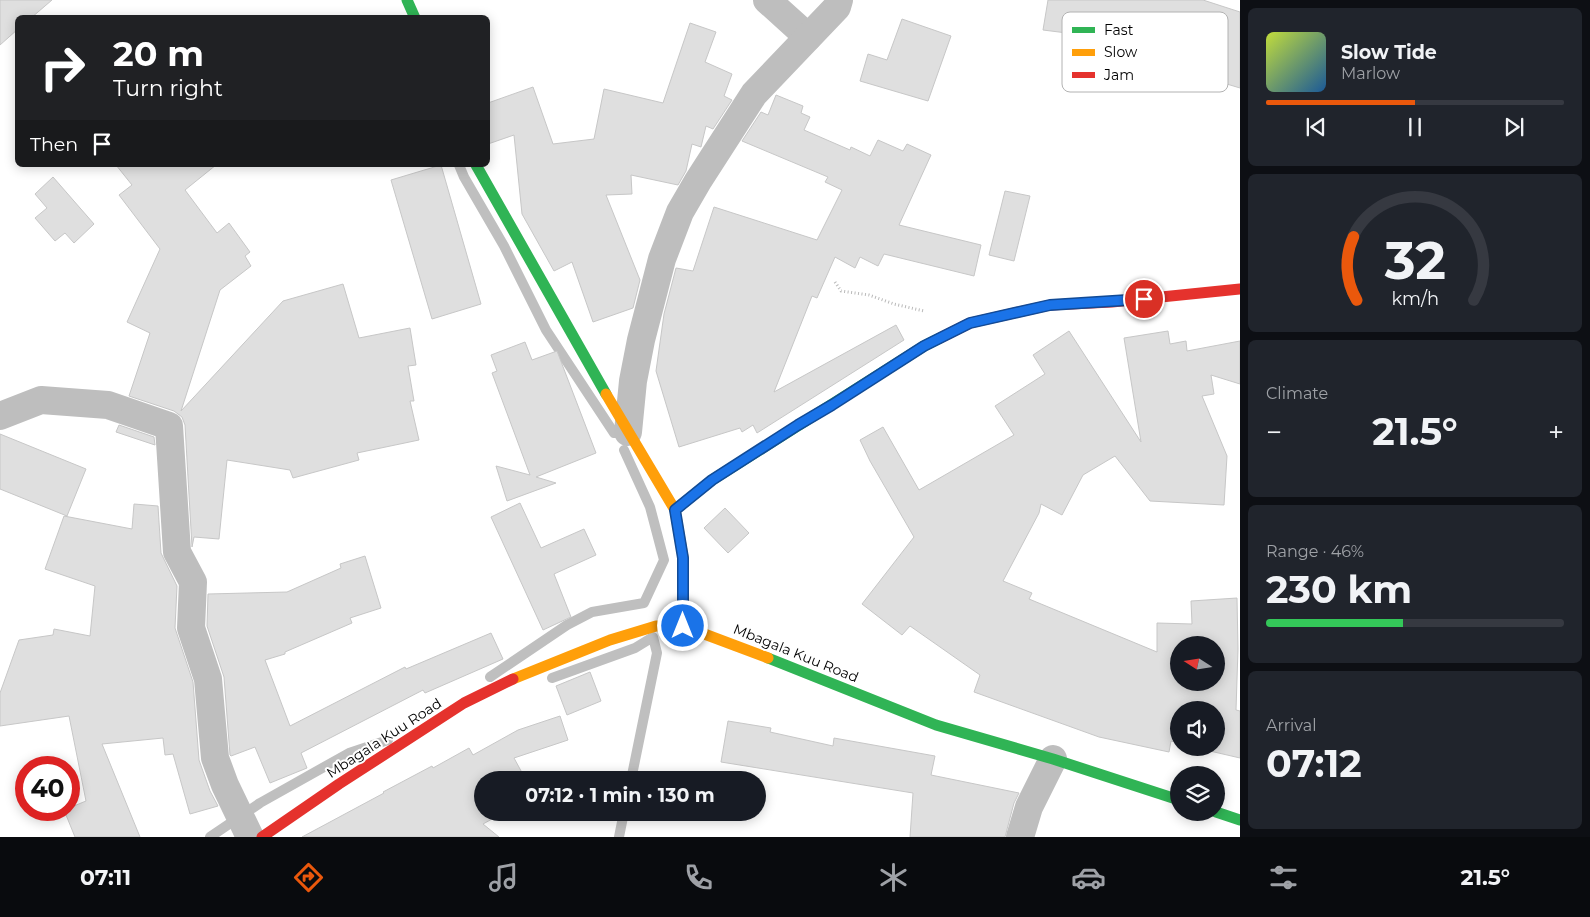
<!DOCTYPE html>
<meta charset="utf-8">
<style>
:root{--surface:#171b24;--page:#20242c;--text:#f1f3f6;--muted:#9ea1a6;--line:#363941;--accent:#ea580c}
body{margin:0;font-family:Montserrat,sans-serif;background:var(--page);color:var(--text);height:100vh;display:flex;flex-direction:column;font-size:19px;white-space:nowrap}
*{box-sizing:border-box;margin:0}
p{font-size:16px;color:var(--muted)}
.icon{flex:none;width:28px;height:28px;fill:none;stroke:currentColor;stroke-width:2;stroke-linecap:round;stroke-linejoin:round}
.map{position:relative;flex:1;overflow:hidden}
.sheet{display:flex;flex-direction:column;gap:8px;padding:8px;background:#0d0f14;width:350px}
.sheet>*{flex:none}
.banner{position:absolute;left:15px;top:15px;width:475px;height:152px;border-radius:8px;box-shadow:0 2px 12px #0003;background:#202124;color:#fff;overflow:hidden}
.needle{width:32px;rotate:282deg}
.controls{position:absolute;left:1170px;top:636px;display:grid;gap:10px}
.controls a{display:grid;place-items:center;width:55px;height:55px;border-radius:50%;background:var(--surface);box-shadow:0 2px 12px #0003;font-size:25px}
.speed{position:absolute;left:15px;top:756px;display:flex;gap:10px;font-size:25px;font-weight:700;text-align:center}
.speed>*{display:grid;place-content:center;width:65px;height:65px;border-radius:50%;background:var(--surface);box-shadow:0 2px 12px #0003;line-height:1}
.speed .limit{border:8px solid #d22;background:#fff;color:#111}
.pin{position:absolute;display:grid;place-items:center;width:42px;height:42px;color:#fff;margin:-21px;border:2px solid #fff;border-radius:50%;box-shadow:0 1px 5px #0007}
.me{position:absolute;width:55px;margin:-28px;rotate:0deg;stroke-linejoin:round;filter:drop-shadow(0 0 4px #0008)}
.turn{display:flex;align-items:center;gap:18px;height:105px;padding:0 15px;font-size:22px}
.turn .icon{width:65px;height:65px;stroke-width:2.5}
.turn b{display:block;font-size:35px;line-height:42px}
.then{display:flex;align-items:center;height:48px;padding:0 15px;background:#0003;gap:10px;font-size:19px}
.big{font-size:38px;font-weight:700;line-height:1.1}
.sheet .card{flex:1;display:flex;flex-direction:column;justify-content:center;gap:8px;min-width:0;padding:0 18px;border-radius:8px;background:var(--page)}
.sheet .dial{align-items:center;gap:0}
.dial svg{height:130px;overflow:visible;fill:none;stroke:var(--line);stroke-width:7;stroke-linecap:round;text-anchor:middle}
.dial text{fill:var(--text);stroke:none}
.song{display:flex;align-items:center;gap:15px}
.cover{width:60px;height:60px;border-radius:8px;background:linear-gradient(135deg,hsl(70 70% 55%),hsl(210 70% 35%))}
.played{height:5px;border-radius:2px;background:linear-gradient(90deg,var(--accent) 50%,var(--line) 50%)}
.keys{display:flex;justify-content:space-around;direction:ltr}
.heat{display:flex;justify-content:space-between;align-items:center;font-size:28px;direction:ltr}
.charge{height:8px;border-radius:4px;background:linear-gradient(90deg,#34c759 46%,var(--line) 0)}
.trip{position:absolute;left:474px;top:771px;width:292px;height:50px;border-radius:25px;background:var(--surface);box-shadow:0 2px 12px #0003;font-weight:700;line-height:50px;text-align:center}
.tab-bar{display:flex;height:80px;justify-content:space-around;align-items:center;background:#090b0e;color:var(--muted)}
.tab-bar .icon{width:35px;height:35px}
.tab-bar .on{color:var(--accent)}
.tab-bar b{font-size:22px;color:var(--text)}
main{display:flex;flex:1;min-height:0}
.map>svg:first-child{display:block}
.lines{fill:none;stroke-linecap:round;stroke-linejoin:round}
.stream{stroke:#bfbfbf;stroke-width:10}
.building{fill:#dfdfdf;stroke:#c7c7c7;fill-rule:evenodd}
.path{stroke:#b9b9b9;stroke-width:3;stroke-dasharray:1 2.5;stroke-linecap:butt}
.street{stroke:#bebebe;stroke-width:28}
.fast{stroke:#30b455;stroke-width:11}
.slow{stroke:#ff9f0a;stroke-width:11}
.jam{stroke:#e5322d;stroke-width:11}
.route-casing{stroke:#114b97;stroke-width:12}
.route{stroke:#1a73e8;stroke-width:9}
.labels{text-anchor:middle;stroke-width:4;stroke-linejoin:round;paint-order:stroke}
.street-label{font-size:14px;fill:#000;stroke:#fff}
.key{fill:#fff;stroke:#b2b2b2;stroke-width:1}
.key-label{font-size:14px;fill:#000}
</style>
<main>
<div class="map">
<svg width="1240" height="837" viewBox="0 0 1240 837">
<rect width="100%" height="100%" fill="#fff"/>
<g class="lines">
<!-- stream -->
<g class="stream">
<polyline points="459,165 464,177 504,246 546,330 614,433"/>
<polyline points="490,677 567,625 592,612 644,603 664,560 650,507 624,450"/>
<polyline points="552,678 635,648 653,637 657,653 631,780"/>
<polyline points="210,837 260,803 349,753 388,740"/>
<polyline points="619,837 624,812"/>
</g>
</g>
<!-- building -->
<g class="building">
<polygon points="0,0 52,0 31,18 18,18 18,29 0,45"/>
<polygon points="1048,0 1203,0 1240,12 1240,88 1207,78 1209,70 1126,44 1125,48 1091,36 1043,30"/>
<polygon points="902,19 951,36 928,101 860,81 868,54 887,60"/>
<polygon points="690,23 716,32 705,62 732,74 724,96 732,100 713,129 706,126 701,147 692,144 686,171 678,185 631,175 632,194 606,195 640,280 633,308 593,322 572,262 554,271 522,214 514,135 488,144 488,103 533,87 553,144 594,139 604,89 663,103"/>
<polygon points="776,95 803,106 801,113 810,117 804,130 850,150 851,147 870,156 878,140 903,151 907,144 931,155 899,225 981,245 974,276 884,254 878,266 860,257 855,268 835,257 817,298 812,296 774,392 896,325 904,340 757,433 753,425 742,432 740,428 679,447 656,371 664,314 676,268 693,271 714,207 817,240 842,190 825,182 828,177 742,141 761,112 768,115"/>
<polygon points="116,165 216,165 185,190 217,233 229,223 250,252 245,256 251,266 220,290 181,411 283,301 343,284 359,338 410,328 416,365 408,366 414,401 410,401 419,440 357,453 359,460 293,478 290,470 227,460 219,539 194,537 192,547 185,425 182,417 174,411 129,396 150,333 127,322 160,249 119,195 132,185"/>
<polygon points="441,165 481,304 432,319 391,180"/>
<polygon points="53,177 94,224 74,243 65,233 55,241 35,218 47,208 35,194"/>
<polygon points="1005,191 1030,196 1014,261 989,255"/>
<path d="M1069,331L1141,442L1124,338L1168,331L1170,344L1186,341L1187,351L1240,341V384L1211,375L1214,394L1202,396L1227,456L1224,505L1150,501L1115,456L1083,475L1062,515L1041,504L1039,513L1003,581L1032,593L1029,599L1157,652V623L1192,624L1191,601L1237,598L1238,649L1236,710L1240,711V758L1197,748H1216V710H1179V743L1171,741L1169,752L1099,737L974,692L980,675L910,626L902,635L862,604L914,537L870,461L860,440L883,427L919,490L1014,435L995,406L1045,374L1033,355ZM1179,645H1216V682H1179Z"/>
<polygon points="525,342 532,360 557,351 596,453 536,477 556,483 507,501 496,466 530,475 492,373 497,371 491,355"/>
<polygon points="119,425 154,437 155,445 116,432"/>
<polygon points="0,434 86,469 67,516 0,489"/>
<polygon points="520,503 541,548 584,529 596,555 554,574 571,617 543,630 491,517"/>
<polygon points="134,504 158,506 161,553 177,586 175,628 193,682 199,760 210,791 218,806 190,814 173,754 165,755 163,738 102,744 140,837 75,837 64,810 69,810 69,808 86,801 69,716 0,726 0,693 19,640 53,635 54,629 90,636 95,586 45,569 64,516 132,529"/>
<polygon points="725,508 749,533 728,553 704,528"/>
<polygon points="365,556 381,608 350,618 352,623 285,652 285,654 265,660 290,726 405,667 406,669 491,633 503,659 425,693 423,690 301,753 307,768 270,783 255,747 231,756 230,755 224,677 207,626 208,594 287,592 341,568 340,564"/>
<polygon points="590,672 601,701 567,715 556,686"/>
<polygon points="560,716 568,740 514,758 526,780 482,780 482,812 503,813 483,824 499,837 302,837 384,793 383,792 432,766 433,768 469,748 473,755 518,730"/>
<polygon points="728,721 771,728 770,732 833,746 834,738 935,756 931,775 1019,793 1014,803 1005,837 910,837 913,793 721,762"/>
</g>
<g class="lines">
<!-- path -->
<polyline class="path" points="835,282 841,291 869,295 894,304 924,311"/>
<!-- street -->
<g class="street">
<polyline points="767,0 808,37"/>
<polyline points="0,416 41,400 108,405 169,426 177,552 193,582 191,628 208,679 215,758 225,785 250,837"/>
<polyline points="628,432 633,381 641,340 662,259 680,212 698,181 754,94 837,7 839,0"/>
<polyline points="1020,837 1029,807 1053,759"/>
</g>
<!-- fast -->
<g class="fast">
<polyline points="407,0 415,18"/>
<polyline points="476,165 606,394"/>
<polyline points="675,510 712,480 924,346 940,338"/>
<polyline points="768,658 936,725 1053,759 1179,800"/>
<polyline points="1216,812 1240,820"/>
</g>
<!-- slow -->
<g class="slow">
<polyline points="606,394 675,510 683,557 683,626"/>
<polyline points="513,679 610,640 656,626 683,626 768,658"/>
</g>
<!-- jam -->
<g class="jam">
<polyline points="940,338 970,323 1050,305 1112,302 1240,289"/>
<polyline points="262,837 339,784 464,703 513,679"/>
</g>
</g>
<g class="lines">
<!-- route casing -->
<g class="route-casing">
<polyline id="route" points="683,626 683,558 675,510 712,480 798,425 832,405 924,346 970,323 1050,305 1144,299"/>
</g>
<!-- route -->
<use href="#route" class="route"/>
</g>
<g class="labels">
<!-- street labels -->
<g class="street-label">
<text transform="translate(796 653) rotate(22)" y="5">Mbagala Kuu Road</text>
<text transform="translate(384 738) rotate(-33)" y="5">Mbagala Kuu Road</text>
</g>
</g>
<!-- legend -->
<rect x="1062" y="12" width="166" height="80" rx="8" class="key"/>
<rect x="1072" y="27" width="23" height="6" fill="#30b455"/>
<rect x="1072" y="49" width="23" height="7" fill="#ff9f0a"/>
<rect x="1072" y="72" width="23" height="6" fill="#e5322d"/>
<g class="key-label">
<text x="1104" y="35">Fast</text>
<text x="1104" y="57">Slow</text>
<text x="1104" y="80">Jam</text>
</g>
</svg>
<div class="controls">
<a><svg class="needle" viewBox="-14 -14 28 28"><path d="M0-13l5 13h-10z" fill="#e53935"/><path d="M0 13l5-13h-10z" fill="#9ea1a6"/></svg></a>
<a><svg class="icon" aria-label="sound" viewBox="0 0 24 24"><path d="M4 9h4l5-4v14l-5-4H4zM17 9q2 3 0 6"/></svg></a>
<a><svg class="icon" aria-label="layers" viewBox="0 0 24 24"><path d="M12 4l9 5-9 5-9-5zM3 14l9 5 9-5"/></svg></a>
</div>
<div class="speed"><div class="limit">40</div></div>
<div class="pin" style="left:1144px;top:299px;background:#d93025"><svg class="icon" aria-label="arrive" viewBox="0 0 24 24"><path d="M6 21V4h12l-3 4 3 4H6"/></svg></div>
<svg class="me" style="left:683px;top:626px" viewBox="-20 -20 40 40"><circle r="17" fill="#1a73e8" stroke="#fff" stroke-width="3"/><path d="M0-11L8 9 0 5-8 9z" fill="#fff"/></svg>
<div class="trip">07:12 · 1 min · 130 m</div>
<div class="banner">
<div class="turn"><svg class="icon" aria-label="right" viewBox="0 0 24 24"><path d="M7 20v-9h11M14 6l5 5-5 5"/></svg><div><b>20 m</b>Turn right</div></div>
<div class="then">Then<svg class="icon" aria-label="arrive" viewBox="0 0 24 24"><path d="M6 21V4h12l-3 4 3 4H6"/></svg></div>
</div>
</div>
<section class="sheet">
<div class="card">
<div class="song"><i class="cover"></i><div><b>Slow Tide</b><p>Marlow</p></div></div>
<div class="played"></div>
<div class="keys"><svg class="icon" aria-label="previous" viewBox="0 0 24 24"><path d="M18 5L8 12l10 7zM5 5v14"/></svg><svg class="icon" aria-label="pause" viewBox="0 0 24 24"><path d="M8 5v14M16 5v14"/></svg><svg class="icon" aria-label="next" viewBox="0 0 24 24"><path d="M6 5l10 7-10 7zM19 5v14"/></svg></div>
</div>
<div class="card dial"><svg viewBox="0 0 100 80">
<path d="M14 69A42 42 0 1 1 86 69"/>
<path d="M14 69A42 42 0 0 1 12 30" stroke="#ea580c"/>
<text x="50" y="56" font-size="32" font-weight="700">32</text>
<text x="50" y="72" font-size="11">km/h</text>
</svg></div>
<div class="card"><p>Climate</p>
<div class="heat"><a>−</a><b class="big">21.5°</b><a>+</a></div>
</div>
<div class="card"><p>Range · 46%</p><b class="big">230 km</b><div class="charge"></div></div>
<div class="card"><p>Arrival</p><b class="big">07:12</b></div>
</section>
</main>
<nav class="tab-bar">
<b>07:11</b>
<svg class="icon on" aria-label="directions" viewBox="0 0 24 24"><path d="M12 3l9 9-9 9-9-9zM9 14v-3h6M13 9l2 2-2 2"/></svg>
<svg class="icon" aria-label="music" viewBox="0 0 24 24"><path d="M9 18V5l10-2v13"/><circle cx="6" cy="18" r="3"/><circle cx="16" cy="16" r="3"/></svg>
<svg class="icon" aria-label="phone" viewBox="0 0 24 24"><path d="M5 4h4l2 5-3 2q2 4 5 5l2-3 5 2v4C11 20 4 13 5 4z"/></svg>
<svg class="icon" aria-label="climate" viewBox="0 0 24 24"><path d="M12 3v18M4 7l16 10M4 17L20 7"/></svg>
<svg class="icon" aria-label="car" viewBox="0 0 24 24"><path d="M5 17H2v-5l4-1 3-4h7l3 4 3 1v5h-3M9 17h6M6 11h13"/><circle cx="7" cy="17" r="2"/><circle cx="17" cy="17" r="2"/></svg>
<svg class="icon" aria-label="filters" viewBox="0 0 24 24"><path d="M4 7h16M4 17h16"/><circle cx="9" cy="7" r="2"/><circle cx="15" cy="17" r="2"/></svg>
<b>21.5°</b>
</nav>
